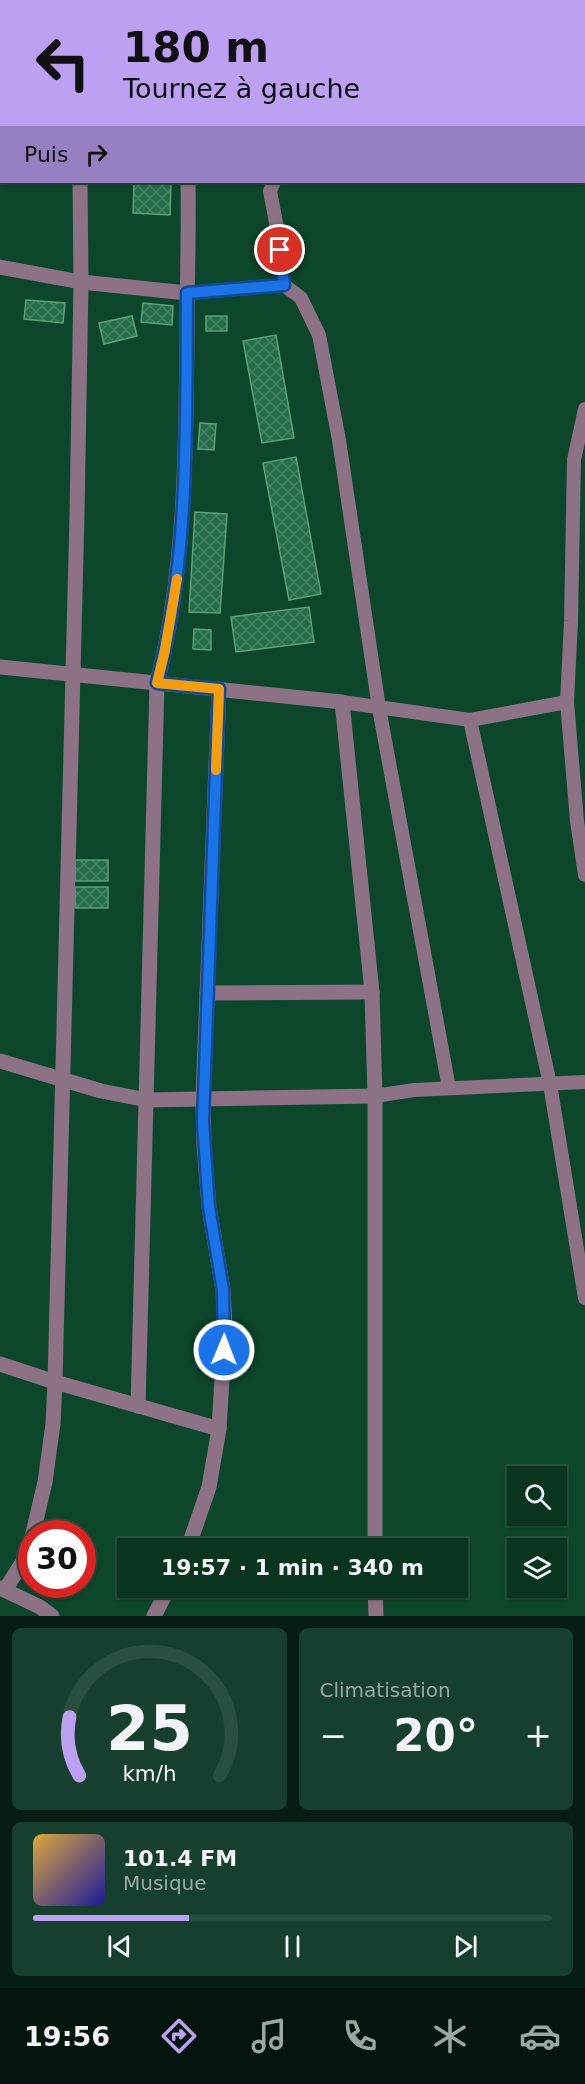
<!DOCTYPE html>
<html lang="fr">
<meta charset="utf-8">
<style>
:root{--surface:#093420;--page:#173f2d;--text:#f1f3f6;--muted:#99aaa5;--line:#294f3e;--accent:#bca0f2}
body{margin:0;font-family:"DejaVu Sans",sans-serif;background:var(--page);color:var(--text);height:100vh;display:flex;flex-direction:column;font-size:22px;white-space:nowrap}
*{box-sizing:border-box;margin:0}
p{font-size:20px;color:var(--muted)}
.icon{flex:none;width:33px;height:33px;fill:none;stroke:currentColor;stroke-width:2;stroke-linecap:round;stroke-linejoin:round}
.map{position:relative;height:1616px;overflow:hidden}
.side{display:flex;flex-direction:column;gap:12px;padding:12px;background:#051d12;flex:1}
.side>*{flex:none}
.banner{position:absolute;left:0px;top:0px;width:585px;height:183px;box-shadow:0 2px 4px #0004,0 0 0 2px var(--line);background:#bca0f2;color:#111;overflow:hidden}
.tools{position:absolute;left:507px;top:1466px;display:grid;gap:12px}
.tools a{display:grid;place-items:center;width:60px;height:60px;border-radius:0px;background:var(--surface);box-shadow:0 2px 4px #0004,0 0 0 2px var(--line);font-size:30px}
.speed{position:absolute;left:18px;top:1520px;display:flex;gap:12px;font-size:30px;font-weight:700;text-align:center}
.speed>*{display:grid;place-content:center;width:78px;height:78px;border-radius:50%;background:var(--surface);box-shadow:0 2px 4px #0004,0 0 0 2px var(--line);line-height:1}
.speed .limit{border:9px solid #d22;background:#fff;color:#111}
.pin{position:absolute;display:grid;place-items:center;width:51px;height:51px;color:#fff;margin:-26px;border:3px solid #fff;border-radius:50%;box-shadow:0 2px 6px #0007}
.me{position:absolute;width:66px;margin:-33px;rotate:1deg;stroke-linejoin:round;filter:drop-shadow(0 0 4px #0008)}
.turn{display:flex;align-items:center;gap:21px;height:126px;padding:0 24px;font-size:27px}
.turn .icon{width:78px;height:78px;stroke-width:2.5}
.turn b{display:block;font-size:42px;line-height:51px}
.then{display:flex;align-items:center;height:57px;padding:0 24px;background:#0003;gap:12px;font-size:22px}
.big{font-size:45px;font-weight:600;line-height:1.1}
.side .widget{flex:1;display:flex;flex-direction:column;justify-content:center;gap:9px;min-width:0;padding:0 21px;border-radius:9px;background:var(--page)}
.side .dial{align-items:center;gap:0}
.dial svg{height:156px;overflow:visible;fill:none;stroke:var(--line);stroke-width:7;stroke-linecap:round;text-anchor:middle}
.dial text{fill:var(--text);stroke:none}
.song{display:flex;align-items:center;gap:18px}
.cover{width:72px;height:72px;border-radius:9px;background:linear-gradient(135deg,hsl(40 70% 55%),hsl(240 70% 35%))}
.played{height:6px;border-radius:3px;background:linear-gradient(90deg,var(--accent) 30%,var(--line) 30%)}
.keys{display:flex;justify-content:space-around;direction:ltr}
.heat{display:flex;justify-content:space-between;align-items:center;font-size:33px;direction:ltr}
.side .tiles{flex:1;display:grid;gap:12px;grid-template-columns:1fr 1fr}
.widget:last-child{grid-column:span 2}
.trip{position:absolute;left:117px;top:1538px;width:351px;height:60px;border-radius:0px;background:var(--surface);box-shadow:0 2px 4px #0004,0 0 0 2px var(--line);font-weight:600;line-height:60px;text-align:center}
.tab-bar{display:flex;height:96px;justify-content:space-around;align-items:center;background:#04150d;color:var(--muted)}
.tab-bar .icon{width:42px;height:42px}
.tab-bar .selected{color:var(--accent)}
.tab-bar b{font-size:27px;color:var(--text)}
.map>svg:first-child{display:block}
.building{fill:url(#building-cross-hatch);stroke:#5aa179;stroke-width:1.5}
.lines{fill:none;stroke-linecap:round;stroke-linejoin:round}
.service{stroke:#8c7284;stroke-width:14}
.minor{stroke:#8c7284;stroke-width:15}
.route-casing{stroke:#114b97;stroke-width:15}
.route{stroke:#1a73e8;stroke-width:10}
.slow{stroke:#f59e0b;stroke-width:10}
</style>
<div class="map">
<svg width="585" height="1616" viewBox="0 0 585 1616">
<defs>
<pattern id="building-cross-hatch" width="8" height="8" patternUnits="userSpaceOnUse" patternTransform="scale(1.5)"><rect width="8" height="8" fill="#256c48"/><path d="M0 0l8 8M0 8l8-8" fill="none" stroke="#448262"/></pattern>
</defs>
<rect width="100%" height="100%" fill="#0c462b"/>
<!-- building -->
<g class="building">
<polygon points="134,182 171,182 170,215 133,213"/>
<polygon points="26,300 65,303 63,323 24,319"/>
<polygon points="143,303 173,306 172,325 141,322"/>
<polygon points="132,316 137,336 104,344 99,323"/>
<rect x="206" y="316" width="21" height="15"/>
<polygon points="276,335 294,438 262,443 243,341"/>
<polygon points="200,423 216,424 214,450 198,449"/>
<polygon points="296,457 321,594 289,600 263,463"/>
<polygon points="195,512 227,514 220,613 189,612"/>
<polygon points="309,607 314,642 236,652 231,617"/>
<polygon points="194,629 211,630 211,650 193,649"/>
<rect x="75" y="860" width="33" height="21"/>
<rect x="75" y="887" width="33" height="21"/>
</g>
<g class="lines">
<!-- service -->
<g class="service">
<polyline points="501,0 501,2"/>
<polyline points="571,0 572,2"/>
<polyline points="584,54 585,68"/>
<polyline points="274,182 270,191 278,233 284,285"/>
<polyline points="187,293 284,285 301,298 319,335 339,440 379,708 449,1088"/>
<polyline points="342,702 470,720 567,702 577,821 585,875"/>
<polyline points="567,702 571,621 574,460 585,409"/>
<polyline points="470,720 550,1084 585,1298"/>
<polyline points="375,1096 414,1090 585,1082"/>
</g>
<!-- minor -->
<g class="minor">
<polyline points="79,0 79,2"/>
<polyline points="184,0 184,2"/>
<polyline points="0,267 81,282 187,293"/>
<polyline points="0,667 342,702 372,992 375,1096 375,1548"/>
<polyline points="207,993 372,992"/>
<polyline points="0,1061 101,1091 147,1100 375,1096"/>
<polyline points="0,1364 55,1382 219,1429"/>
<path d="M138,1406L157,683C186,569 186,449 187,331C187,282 189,231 188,182"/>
<polyline points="33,1533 45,1482 53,1424 55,1382 77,515 81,282 80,182"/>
<polyline points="188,1548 209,1487 219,1429 225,1327 223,1290 209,1207 204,1145 203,1098 219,689"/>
<polyline points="375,1587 376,1616"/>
<polyline points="0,1588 40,1607 52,1616"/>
<polyline points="5,1590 22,1563 32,1536"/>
<polyline points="154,1616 169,1587"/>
</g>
</g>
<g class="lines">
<!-- route casing -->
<g class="route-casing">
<path id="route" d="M224,1350L223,1290L209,1207L203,1122L219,689L157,683C190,556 186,423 187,293L284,285L280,250"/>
</g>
<!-- route -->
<use href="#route" class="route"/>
<!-- slow -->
<polyline class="slow" points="177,579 165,650 157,683 219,689 216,770"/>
</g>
</svg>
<div class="tools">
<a><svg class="icon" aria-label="search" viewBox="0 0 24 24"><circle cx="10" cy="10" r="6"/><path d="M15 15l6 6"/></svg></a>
<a><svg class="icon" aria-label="layers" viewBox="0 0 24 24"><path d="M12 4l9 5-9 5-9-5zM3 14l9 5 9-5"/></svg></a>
</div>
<div class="speed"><div class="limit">30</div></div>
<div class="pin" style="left:280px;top:250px;background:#d93025"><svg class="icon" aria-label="arrive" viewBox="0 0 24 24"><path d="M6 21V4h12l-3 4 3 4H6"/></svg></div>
<svg class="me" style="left:224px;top:1350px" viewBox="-20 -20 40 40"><circle r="17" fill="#1a73e8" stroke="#fff" stroke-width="3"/><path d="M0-11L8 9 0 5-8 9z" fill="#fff"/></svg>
<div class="trip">19:57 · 1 min · 340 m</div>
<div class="banner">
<div class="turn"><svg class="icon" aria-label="left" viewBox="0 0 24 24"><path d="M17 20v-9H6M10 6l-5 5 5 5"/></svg><div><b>180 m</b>Tournez à gauche</div></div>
<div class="then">Puis<svg class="icon" aria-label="right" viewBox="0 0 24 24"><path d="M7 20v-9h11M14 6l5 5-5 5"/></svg></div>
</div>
</div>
<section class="side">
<div class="tiles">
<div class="widget dial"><svg viewBox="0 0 100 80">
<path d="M14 69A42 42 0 1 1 86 69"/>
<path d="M14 69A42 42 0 0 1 9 39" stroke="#bca0f2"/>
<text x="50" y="56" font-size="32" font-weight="700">25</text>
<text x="50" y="72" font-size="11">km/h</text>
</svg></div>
<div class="widget"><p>Climatisation</p>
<div class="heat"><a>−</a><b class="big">20°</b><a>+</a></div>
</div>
<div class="widget">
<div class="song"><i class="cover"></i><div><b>101.4 FM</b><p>Musique</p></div></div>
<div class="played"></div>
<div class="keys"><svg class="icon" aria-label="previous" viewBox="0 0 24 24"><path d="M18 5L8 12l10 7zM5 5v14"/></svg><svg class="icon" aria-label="pause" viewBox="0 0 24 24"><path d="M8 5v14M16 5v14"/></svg><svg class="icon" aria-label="next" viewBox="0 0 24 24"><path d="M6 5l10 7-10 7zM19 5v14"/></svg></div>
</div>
</div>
</section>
<nav class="tab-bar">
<b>19:56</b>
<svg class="icon selected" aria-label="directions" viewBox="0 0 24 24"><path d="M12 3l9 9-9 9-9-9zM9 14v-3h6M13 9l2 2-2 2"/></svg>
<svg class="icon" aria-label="music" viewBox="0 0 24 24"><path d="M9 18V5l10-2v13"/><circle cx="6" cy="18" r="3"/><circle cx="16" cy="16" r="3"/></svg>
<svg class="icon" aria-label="phone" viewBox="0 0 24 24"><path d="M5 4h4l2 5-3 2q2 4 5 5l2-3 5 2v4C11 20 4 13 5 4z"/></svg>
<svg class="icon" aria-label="climate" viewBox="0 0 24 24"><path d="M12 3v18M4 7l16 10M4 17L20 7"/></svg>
<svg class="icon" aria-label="car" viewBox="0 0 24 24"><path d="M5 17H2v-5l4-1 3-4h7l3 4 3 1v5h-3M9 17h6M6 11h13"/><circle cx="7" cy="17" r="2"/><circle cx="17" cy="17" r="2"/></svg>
</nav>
